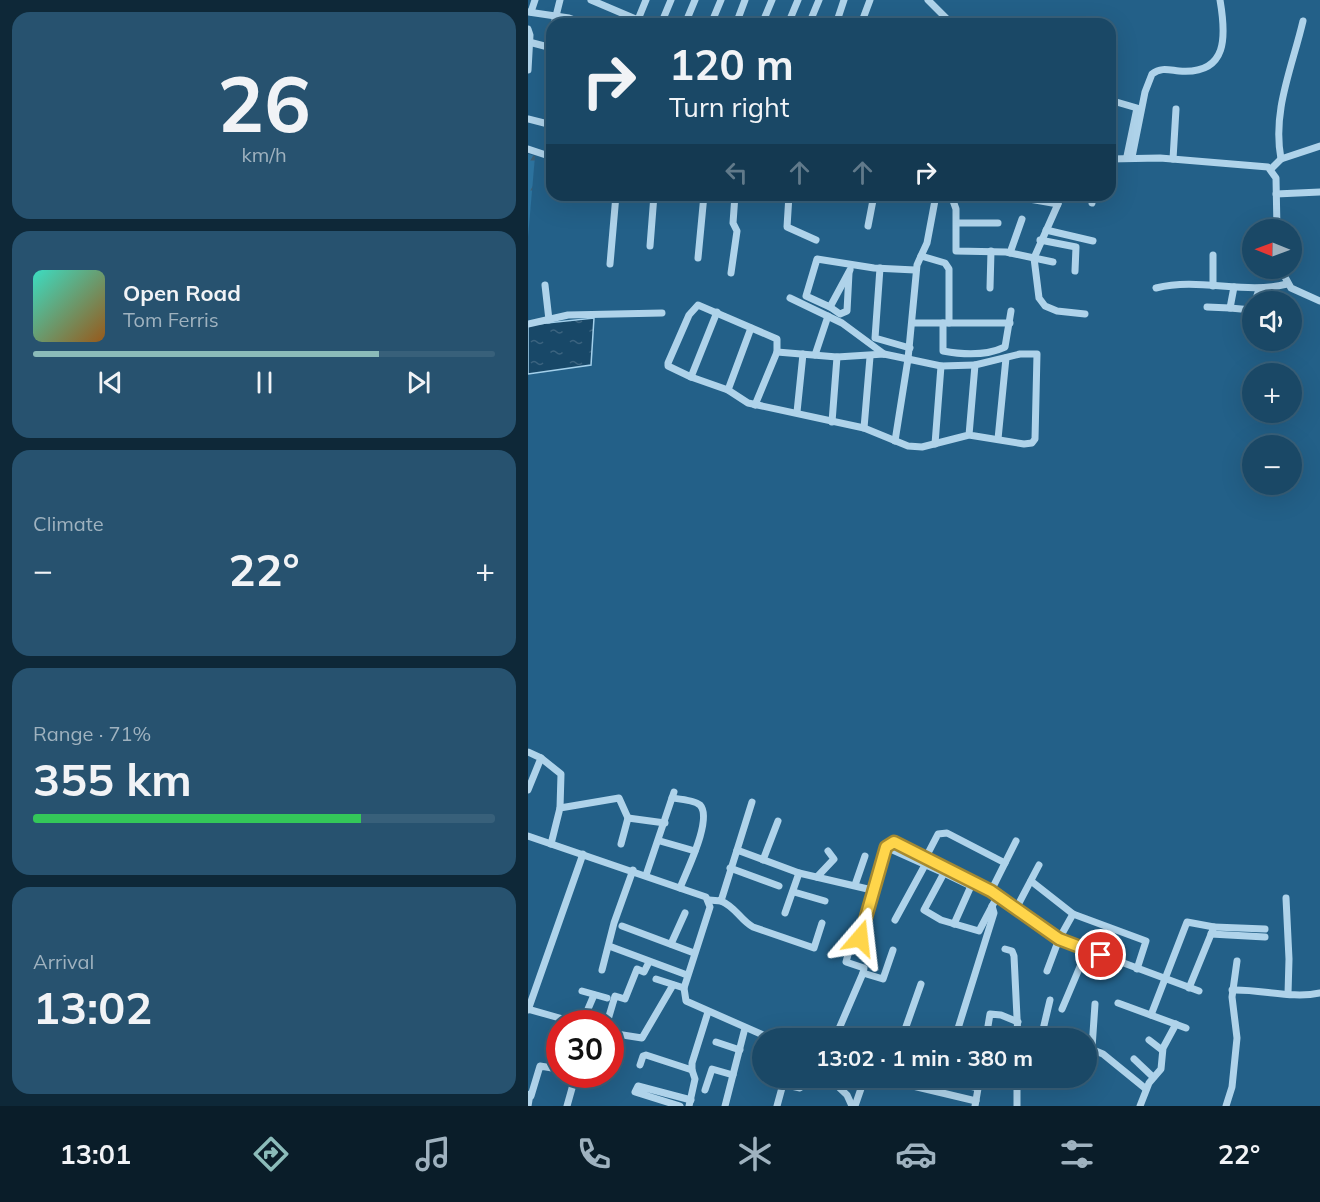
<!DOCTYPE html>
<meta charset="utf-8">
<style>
:root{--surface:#1a4866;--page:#27526f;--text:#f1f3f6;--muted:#9fb2bf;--line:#38607a;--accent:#8bbbb9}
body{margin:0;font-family:Mulish,sans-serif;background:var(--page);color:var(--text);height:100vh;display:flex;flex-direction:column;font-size:22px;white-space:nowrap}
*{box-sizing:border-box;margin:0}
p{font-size:20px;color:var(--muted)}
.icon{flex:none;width:33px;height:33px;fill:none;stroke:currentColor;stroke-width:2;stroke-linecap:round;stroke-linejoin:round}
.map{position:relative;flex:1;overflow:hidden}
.drawer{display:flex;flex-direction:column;gap:12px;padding:12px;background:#0e2838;width:528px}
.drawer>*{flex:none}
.banner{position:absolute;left:18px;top:18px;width:570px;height:183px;border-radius:18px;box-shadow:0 6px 24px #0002,0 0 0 2px var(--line);background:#1a4866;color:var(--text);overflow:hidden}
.needle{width:39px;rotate:271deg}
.buttons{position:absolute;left:714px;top:219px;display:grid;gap:12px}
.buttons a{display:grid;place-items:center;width:60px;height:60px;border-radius:50%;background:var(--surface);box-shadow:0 6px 24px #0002,0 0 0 2px var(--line);font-size:30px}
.speed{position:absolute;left:18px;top:1010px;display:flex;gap:12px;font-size:30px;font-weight:700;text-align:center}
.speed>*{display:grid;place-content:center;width:78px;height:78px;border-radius:50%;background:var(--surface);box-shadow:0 6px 24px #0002,0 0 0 2px var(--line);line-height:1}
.speed .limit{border:9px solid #d22;background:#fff;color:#111}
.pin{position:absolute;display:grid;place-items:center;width:51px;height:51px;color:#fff;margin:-26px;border:3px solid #fff;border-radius:50%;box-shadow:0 2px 6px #0007}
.me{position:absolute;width:66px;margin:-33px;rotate:17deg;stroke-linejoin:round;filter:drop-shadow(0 0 4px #0008)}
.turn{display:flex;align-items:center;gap:21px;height:126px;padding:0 24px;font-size:27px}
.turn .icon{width:78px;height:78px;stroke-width:2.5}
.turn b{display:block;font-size:42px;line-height:51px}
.lanes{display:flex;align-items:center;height:57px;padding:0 24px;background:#0003;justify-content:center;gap:30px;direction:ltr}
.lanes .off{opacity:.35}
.big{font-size:45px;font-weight:700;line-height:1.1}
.drawer .card{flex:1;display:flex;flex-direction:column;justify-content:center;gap:9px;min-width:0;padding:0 21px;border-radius:18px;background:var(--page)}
.drawer .dial{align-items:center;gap:0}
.dial b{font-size:78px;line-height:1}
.song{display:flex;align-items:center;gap:18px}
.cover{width:72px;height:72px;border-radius:9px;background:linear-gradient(135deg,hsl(170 70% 55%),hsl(30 70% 35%))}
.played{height:6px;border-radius:3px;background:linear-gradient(90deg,var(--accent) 75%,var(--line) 75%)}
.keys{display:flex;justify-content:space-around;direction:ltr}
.heat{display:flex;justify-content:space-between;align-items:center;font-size:33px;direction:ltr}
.charge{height:9px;border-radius:4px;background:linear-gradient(90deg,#34c759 71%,var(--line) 0)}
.trip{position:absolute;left:224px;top:1028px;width:345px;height:60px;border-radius:30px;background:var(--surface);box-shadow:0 6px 24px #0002,0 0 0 2px var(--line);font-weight:700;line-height:60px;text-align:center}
.tabs{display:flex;height:96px;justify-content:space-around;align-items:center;background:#0a1d29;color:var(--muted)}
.tabs .icon{width:42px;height:42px}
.tabs .active{color:var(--accent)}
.tabs b{font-size:27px;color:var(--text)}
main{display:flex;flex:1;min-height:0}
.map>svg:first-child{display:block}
.forest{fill:url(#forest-firs)}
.water{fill:url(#water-ripples);stroke:#a3d0eb;stroke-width:1.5}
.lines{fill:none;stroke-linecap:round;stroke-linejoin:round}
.minor{stroke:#afd3ea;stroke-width:7}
.route-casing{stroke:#a68a30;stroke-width:15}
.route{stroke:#ffd54a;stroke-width:10}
</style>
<main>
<section class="drawer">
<div class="card dial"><b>26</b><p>km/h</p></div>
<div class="card">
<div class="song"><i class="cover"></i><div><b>Open Road</b><p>Tom Ferris</p></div></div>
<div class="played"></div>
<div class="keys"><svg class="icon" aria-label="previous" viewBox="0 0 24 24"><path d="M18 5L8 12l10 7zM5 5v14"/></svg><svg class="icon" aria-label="pause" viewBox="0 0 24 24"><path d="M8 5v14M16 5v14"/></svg><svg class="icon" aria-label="next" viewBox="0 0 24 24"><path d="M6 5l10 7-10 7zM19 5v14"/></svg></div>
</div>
<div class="card"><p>Climate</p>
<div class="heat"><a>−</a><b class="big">22°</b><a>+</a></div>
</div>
<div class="card"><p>Range · 71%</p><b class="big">355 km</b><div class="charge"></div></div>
<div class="card"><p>Arrival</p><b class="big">13:02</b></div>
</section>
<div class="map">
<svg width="792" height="1106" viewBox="0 0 792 1106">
<defs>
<pattern id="forest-firs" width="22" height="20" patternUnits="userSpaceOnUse" patternTransform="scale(1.5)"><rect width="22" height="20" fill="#2d74a0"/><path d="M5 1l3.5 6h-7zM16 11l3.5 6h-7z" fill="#3e5e72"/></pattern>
<pattern id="water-ripples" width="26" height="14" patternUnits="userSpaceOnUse" patternTransform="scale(1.5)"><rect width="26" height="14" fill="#184868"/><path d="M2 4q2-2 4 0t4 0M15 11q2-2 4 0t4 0" fill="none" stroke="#3b637f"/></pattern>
</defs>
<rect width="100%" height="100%" fill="#236088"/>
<!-- forest -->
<polygon class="forest" points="0,154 7,156 0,237"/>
<!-- water -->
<polygon class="water" points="66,318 63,365 0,374 0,325"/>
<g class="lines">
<!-- minor -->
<g class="minor">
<polyline points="63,0 110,20"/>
<polyline points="400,0 424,24"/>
<polyline points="0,12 41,18 57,24"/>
<polyline points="3,12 7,0"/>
<polyline points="109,22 118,0"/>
<polyline points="26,24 32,0"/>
<polyline points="133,24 143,0"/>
<polyline points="157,24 167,0"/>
<polyline points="183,24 193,0"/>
<polyline points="208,24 217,0"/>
<polyline points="234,24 244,0"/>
<polyline points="260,24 270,0"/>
<polyline points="281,24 291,0"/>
<polyline points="308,24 316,0"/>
<polyline points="333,24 342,0"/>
<polyline points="0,29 2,35 0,70"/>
<polyline points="1,42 24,48"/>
<polyline points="20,46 24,31"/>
<polyline points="582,103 585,101 609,108 599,156"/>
<polyline points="0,119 24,125"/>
<polyline points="0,149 24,157"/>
<path d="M604,157L617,92L624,74C633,67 641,70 651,71C701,75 698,35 692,0"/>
<polyline points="582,159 632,158 740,167 748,178 749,230"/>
<polyline points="645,159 648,109"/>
<path d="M753,159C744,111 764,68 775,21"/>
<polyline points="743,169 753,159 792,146"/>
<polyline points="748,194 792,192"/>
<polyline points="261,195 259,227 288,240"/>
<polyline points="423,195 428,209 428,251 478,252 525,262"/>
<polyline points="479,195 530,204 532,195"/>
<polyline points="227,197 227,195"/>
<polyline points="564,203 565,195"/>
<polyline points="530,204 506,258 511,298 517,306 529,311 557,314"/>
<polyline points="429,223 470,223"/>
<polyline points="340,226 346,195"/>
<polyline points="518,230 565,241"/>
<polyline points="512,240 548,247 547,271"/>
<polyline points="122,246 126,195"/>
<polyline points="482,253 494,219"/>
<polyline points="685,255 685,286"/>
<polyline points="393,256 399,243 408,195"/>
<polyline points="170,258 176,195"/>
<polyline points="82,264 88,195"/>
<polyline points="352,268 347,338 382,348"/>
<polyline points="752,268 763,288 792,301"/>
<polyline points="322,270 302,307 278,296 289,259 346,268 387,270"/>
<polyline points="203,273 209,231 205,223 207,195"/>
<polyline points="17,285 21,320"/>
<polyline points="462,288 463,251"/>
<path d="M628,288C671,277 717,295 759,284"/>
<polyline points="262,298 314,323 356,354"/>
<polyline points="727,302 731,289"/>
<polyline points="302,307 312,314 319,311 321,273"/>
<polyline points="679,307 702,308 706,287"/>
<polyline points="702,308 724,310"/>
<polyline points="189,312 163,377 200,390 220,403 336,428 380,446 394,447 441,435 496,444 504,443 507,439 509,354 492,354 447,365 441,435"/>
<path d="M415,323V351C436,355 458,356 477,347L483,311"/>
<polyline points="421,323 482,323"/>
<polyline points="0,324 40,315 134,313"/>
<polyline points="287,355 300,316"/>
<polyline points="163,377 140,366 140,363 161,315 170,305 249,339 249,352"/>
<polyline points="200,390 223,328"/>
<polyline points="227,405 249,352 309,357 356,354 380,359 389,265 393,256 417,263 421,269 421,323 384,323"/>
<polyline points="269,412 275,354"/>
<polyline points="304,422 309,357"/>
<polyline points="336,428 342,357"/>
<polyline points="470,439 478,358"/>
<polyline points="367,441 380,359 413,366 447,365"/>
<polyline points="407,444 413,366"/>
<polyline points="0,752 13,758 0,790"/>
<polyline points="13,758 33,774 32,808"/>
<path d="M144,798C152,799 166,800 172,805C185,819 158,872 152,888"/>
<polyline points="0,836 178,897 182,907 156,988 158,1001 242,1038"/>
<polyline points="132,841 167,851"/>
<polyline points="23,844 32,808 91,798 100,818"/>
<polyline points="93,844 100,818 137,823"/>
<polyline points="358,847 416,873 396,910 413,920 451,931 470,895"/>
<polyline points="209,850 224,802"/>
<polyline points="398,857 410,834 419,833 477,863 463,891"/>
<polyline points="235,860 250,821"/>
<polyline points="477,863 488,841"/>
<polyline points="202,868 251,886"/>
<polyline points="416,873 443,886 426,924"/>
<polyline points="118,875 146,792"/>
<polyline points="289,877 306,859 300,851"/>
<polyline points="503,881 545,914 531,939 519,971"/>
<polyline points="327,885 337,856"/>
<polyline points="266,892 297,901"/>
<polyline points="758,898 761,959 760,994"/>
<polyline points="181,900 193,901 209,850 271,873 344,890 358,847 366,842 463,891 531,939 671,991"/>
<path d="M193,901C208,907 212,920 225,927L286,948L294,923"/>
<polyline points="489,907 511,865"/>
<polyline points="257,913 271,873"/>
<polyline points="545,914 618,941 609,969"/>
<polyline points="367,920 397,865"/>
<polyline points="94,926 166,953"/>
<polyline points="686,927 737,929"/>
<polyline points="683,934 737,937"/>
<polyline points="143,944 157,913"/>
<polyline points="81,946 159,975"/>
<polyline points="477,949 484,951 486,956 490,1038"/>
<polyline points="74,970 86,923 105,870"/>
<polyline points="335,973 355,979 365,950"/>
<polyline points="128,979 156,988"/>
<path d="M704,990C733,989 764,999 792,993"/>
<polyline points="54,991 79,998"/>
<polyline points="590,1003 658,1028"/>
<polyline points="0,1009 35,1019"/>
<polyline points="534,1009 559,950"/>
<polyline points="0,1010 55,854"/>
<polyline points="623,1015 659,922 686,927 661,988"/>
<polyline points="39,1020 50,1023"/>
<polyline points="54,1023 66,995"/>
<polyline points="79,1023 87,996 97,999 109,969 116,972 121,962"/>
<polyline points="82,1033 114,1038 145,985"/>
<polyline points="307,1038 335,973 336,968 318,962 322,947 332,938 344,890"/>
<polyline points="374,1038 393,984"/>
<polyline points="427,1038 466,913 464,906"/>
<polyline points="458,1038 462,1014 473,1015 490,1022"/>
<polyline points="513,1038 522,1000"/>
<polyline points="621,1040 634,1050"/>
<polyline points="188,1042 212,1050"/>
<polyline points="22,1047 32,1051"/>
<polyline points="558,1047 575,1054 618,1089"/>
<polyline points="564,1048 567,1004"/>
<polyline points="82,1056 87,1035"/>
<polyline points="606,1059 625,1077"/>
<polyline points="112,1065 115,1056 118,1055 164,1070 167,1079 161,1106"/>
<polyline points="164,1070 164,1063 180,1012"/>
<polyline points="78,1076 78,1074"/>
<polyline points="300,1077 319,1095 324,1106"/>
<polyline points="347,1077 448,1101"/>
<polyline points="418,1080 450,1088"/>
<polyline points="177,1090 184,1069 205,1075"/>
<polyline points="3,1096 12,1066 30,1069"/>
<polyline points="0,1106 2,1094"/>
<polyline points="39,1106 48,1074"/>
<polyline points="152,1106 107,1092 110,1086 163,1100"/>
<polyline points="197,1106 217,1028"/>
<polyline points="249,1106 255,1084 272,1088 282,1077"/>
<polyline points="327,1106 337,1077"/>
<polyline points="447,1106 452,1077"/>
<polyline points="489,1106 489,1077"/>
<polyline points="612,1106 621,1083 633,1069 635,1048 648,1024"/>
<polyline points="698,1106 704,1087 709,1038 704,997 709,961"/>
</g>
</g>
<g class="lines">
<!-- route casing -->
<g class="route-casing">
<polyline id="route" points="332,938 358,847 366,842 463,891 531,939 573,955"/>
</g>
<!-- route -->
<use href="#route" class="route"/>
</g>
</svg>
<div class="buttons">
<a><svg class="needle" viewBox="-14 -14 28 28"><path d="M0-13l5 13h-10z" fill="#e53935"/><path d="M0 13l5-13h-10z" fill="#9fb2bf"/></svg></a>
<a><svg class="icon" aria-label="sound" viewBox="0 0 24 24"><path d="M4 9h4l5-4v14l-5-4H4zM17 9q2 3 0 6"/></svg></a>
<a>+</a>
<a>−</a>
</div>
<div class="speed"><div class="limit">30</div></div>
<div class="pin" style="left:573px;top:955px;background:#d93025"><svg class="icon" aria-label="arrive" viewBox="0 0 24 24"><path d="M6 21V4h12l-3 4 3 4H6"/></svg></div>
<svg class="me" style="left:332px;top:938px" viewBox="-20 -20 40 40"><path d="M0-17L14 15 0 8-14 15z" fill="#ffd54a" stroke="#fff" stroke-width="4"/></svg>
<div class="trip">13:02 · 1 min · 380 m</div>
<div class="banner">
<div class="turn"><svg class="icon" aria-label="right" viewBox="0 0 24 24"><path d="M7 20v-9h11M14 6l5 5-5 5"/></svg><div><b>120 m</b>Turn right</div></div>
<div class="lanes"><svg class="icon off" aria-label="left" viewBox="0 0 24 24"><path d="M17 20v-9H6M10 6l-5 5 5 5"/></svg><svg class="icon off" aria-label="ahead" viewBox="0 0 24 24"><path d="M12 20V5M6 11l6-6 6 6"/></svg><svg class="icon off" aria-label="ahead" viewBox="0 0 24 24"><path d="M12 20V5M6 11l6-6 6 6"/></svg><svg class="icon" aria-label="right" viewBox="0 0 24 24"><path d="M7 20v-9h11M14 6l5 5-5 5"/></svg></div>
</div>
</div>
</main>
<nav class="tabs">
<b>13:01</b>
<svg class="icon active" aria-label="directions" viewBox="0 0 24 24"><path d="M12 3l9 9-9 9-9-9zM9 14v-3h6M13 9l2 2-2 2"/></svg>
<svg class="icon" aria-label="music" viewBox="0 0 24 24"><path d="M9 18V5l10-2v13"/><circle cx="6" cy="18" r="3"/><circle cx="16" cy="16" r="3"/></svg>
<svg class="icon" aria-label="phone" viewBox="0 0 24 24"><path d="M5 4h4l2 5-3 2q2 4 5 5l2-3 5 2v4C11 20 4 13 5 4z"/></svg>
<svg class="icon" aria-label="climate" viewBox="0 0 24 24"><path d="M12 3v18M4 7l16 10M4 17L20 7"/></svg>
<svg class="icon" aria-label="car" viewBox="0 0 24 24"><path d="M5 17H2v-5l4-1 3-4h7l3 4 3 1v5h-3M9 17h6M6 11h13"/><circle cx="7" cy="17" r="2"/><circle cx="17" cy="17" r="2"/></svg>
<svg class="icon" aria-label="filters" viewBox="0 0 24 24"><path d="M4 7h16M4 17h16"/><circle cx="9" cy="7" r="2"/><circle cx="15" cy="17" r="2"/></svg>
<b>22°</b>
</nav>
